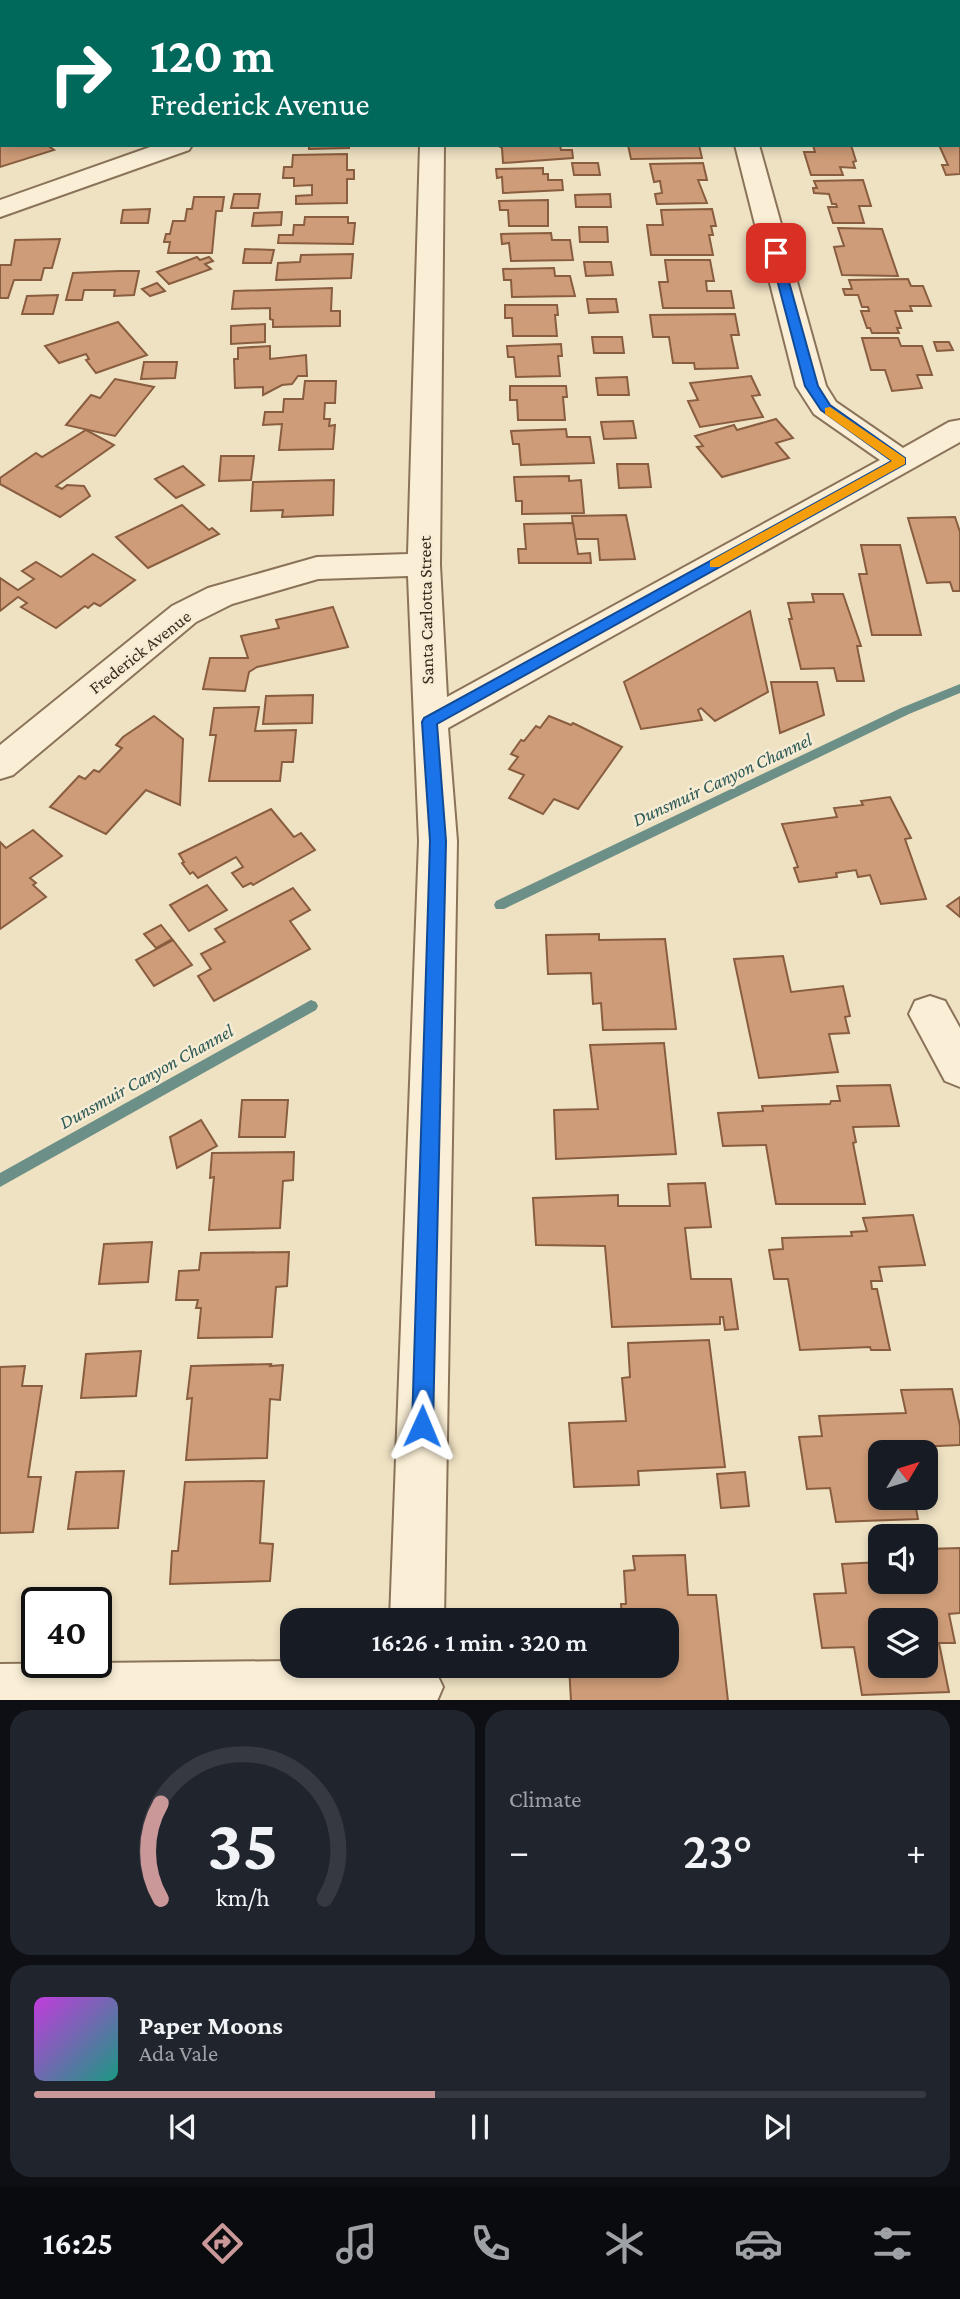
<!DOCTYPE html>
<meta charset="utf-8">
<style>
:root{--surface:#171b24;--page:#20242c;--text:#f1f3f6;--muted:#9ea1a6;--line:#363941;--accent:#ca9899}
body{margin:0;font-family:"Crimson Pro",serif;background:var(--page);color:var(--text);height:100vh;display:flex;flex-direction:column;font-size:26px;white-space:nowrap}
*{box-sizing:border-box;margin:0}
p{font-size:23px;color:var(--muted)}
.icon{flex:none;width:38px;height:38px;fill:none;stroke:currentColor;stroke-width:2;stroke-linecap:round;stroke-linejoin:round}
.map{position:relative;height:1700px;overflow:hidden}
.details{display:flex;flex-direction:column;gap:10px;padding:10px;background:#0d0f14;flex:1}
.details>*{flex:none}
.guide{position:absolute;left:0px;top:0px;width:961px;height:147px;box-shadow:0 4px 10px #0003;background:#00695c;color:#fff;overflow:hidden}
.needle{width:46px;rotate:52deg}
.controls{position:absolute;left:868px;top:1440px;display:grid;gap:14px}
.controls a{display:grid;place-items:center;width:70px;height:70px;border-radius:14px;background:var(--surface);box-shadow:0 4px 10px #0003;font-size:35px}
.speed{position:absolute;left:21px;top:1587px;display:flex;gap:14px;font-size:35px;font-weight:700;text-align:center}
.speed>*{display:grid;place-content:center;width:91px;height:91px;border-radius:50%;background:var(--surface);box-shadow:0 4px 10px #0003;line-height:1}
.speed .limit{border:4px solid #111;border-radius:10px;background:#fff;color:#111}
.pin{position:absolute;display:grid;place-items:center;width:60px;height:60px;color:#fff;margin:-30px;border-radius:14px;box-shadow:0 4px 10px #0006}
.me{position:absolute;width:77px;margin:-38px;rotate:1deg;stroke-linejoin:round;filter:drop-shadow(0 0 5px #0008)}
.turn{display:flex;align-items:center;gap:24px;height:147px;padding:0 35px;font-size:32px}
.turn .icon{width:91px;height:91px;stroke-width:2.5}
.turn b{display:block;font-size:49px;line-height:60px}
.big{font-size:52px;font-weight:600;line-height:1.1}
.details .card{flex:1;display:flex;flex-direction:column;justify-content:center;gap:10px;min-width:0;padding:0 24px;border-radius:21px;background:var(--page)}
.details .dial{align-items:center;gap:0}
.dial svg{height:182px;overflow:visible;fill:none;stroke:var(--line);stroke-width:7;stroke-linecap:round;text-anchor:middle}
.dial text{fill:var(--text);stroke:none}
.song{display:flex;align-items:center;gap:21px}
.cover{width:84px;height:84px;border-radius:10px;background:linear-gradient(135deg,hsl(290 70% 55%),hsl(170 70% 35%))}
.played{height:7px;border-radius:4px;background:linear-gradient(90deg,var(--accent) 45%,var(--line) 45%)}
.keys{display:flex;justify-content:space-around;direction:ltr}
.heat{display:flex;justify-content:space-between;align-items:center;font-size:38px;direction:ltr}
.details .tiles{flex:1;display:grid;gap:10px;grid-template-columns:1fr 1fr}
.card:last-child{grid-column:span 2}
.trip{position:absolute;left:280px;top:1608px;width:399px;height:70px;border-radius:21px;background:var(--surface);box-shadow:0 4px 10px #0003;font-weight:600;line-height:70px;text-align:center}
.tabs{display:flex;height:112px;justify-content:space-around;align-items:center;background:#090b0e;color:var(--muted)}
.tabs .icon{width:49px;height:49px}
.tabs .current{color:var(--accent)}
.tabs b{font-size:32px;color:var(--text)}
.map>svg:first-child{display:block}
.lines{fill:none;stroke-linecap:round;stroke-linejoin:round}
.stream{fill:#6c9087;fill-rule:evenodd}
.building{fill:#ce9c78;stroke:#895d3f;stroke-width:2;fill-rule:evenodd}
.minor-casing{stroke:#8a7359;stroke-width:4}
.minor{fill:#faefd6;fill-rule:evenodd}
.route{fill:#1a73e8;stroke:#114b97;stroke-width:2}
.slow{fill:#f59e0b}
.labels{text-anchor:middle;stroke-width:5;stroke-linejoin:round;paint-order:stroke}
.street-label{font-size:18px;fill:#392b1e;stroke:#f6ecd3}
.water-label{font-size:19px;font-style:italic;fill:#2d5957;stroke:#f6ecd3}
</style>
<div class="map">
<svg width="960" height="1701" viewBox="0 0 960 1701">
<rect width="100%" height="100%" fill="#efe2c3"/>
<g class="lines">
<!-- stream -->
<g class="stream">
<polygon points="960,684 960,693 909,714 504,909 496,909 494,905 496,901 901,708"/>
<polygon points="311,1000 316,1002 318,1006 316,1010 0,1187 0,1173"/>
</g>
</g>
<!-- building -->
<g class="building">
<polygon points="864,0 929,0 930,2 864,2"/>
<polygon points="960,136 960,174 946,175 942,165 948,165 939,145 959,145"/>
<polygon points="0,139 2,145 47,145 54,150 0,167"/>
<polygon points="309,145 349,145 349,148 309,149"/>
<polygon points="497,145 560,145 561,150 572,150 573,158 503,163 502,148"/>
<polygon points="628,145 699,145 702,158 631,159"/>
<polygon points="813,145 851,145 856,161 853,162 855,168 840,167 843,175 811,175 804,152 815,152"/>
<polygon points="347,154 347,170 354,170 354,179 347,179 347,203 296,204 296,196 312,195 312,185 294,186 294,178 283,178 284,167 292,167 293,155"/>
<polygon points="572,163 598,163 600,175 574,175"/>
<polygon points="703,163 707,180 698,180 707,203 657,204 655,194 662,193 660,181 654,182 650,164"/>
<polygon points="543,168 543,174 548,174 548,180 562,180 563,190 503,193 502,177 497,178 496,169"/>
<polygon points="863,180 871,206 859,206 864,223 833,223 828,207 837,207 836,204 832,204 829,194 814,193 813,188 817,188 814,181"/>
<polygon points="234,194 260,194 258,208 231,208"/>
<polygon points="610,194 611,207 576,207 575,195"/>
<polygon points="194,197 224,197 222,211 216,211 212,253 168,253 170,242 164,242 166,234 170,234 173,221 185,221 187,209 192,209"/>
<polygon points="548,200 548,226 509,226 508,210 500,210 499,201"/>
<polygon points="150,209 148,223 121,223 123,210"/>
<polygon points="712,209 716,226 711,226 713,235 709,235 713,255 651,255 647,225 663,225 661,210"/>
<polygon points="282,212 281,225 252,226 254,213"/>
<polygon points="305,217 348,217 348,223 355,223 353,244 278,243 279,235 293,235 294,225 304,225"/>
<polygon points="579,227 607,227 608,242 580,242"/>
<polygon points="838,228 882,229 898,276 842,275 834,247 844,246"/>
<polygon points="551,233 552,240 570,240 573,260 511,261 509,243 502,244 501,234"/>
<polygon points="60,239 52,268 44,268 41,280 14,280 8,298 0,298 0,265 11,265 15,240"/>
<polygon points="245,249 274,250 271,263 243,263"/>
<polygon points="353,254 351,278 276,280 278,263 300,262 301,255"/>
<polygon points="197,257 200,260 209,257 213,261 205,264 211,269 169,284 157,272"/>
<polygon points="665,260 710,260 714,281 706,281 707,291 731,291 734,308 663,308 659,282 668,282"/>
<polygon points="584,262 611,262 613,275 586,276"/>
<polygon points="554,268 555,276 570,276 575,296 512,297 511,280 504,280 503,269"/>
<polygon points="119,271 139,271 134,295 114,296 115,290 84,290 82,300 66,300 73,273"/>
<polygon points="908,279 911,286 923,286 931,306 910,306 912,311 895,311 901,328 897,328 899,333 872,333 870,328 867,328 861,311 869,311 868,307 862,307 858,295 845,295 843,289 852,289 849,280"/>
<polygon points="157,283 165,291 150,296 142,289"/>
<polygon points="332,288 331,311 340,311 340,326 273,327 273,320 270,319 270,308 232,309 234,291"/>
<polygon points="58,295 53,314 22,314 27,296"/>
<polygon points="587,299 616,299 618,312 589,313"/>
<polygon points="505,305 557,305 558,315 555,315 557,336 513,336 512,318 505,318"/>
<polygon points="735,314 739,335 731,335 738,368 695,369 694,363 673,363 669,337 653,337 650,315"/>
<polygon points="118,322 147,355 96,373 86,360 89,359 86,354 59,363 45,346"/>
<polygon points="265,324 265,342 231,344 231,326"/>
<polygon points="592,337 622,337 624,353 594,353"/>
<polygon points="862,338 898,338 901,346 922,346 932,375 917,375 922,388 892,391 885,370 871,370"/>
<polygon points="934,342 949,342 953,350 937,351"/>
<polygon points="561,344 562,356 558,356 560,376 516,377 514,357 508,357 507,346"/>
<polygon points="270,346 270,359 306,355 307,376 298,376 292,384 282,385 263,395 263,387 235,388 234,359 238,359 238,348"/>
<polygon points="144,362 177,362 175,378 141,379"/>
<polygon points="751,376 760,395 752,396 763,417 700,427 688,401 698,400 690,383"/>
<polygon points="627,377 629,395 598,395 596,378"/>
<polygon points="115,379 154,387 115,436 66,425 91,395 100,398"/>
<polygon points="305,381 336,381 335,403 325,403 324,419 330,419 329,426 335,425 333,449 279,450 282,424 263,425 265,412 283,412 284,399 303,399"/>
<polygon points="510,386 566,386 567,397 563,397 565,420 518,420 517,400 510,400"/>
<polygon points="776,419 793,438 776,443 789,458 722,477 697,447 703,446 695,436 734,425 737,430"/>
<polygon points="633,421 636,438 604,439 601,422"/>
<polygon points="566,429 567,437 590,437 594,463 521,465 519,444 513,444 511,431"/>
<polygon points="86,430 114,445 56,486 62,489 67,485 84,486 90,496 60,517 0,484 0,478 36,453 42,457"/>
<polygon points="221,456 254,456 251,480 219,481"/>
<polygon points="617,464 648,464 651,487 619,488"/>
<polygon points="183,466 204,485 176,498 155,479"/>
<polygon points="569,476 569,481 581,480 584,513 522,514 522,501 516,501 514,477"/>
<polygon points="334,480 333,515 282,517 283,510 251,511 253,482"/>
<polygon points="182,505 209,530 212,528 219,534 148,568 116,537"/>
<polygon points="626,515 635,559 600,560 598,539 574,539 572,516"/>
<polygon points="955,517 960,532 960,591 953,591 950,582 927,583 908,518"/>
<polygon points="573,523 578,554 590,553 591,563 519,563 518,549 526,549 524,524"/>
<polygon points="861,545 900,545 921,635 872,635 859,574 867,574"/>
<polygon points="93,554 135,580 100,606 94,603 88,608 85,606 56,628 21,607 27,603 18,597 0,611 0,578 18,590 34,579 22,571 36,562 61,577"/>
<polygon points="812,594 843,594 861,646 857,646 864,681 837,681 834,668 801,669 789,619 792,619 788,603 814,602"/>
<polygon points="333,607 348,647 257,667 249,672 245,691 203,689 210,658 248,658 241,636 279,628 276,620"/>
<polygon points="750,611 768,692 715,721 701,708 698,710 702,720 641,729 624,682"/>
<polygon points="771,682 817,682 824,715 780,733"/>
<polygon points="313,695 312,723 263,724 266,696"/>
<polygon points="259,707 255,731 296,730 293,762 282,762 280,781 209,781 216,735 210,735 214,708"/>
<polygon points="154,716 183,739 180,805 146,790 106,834 50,807 79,776 85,779 94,770 99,772 122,748 116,745 123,737"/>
<polygon points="549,716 571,725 573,723 622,747 578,809 554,799 543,814 509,798 524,775 509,769 518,757 511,754 521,740 524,741 536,726 540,728"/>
<polygon points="890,797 911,838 905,839 926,899 881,904 870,875 858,877 856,870 836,873 837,877 799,882 794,868 798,867 782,824 837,817 834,808 863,805 861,801"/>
<polygon points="271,809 294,837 301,833 315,850 253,885 251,883 243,887 232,873 243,867 236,857 198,878 193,872 190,874 182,863 184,862 179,854"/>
<polygon points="33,830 62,856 30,878 36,883 33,885 46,897 0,929 0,842 6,848"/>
<polygon points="207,885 227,910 189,931 170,905"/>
<polygon points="293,888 310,910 290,921 310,949 214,1001 198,976 211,969 201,954 225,942 215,929"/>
<polygon points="960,897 960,917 947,906"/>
<polygon points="161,925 172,939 156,948 144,934"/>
<polygon points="599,934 599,940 665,939 676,1029 603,1030 601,1003 593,1004 591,973 548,974 546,935"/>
<polygon points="173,940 192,965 154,986 136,960"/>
<polygon points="783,956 791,992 843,986 850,1016 845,1017 849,1033 829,1034 838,1072 759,1078 734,959"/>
<polygon points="664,1043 676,1154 556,1159 554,1110 598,1109 590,1045"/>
<polygon points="890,1085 899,1126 853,1127 856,1142 853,1143 865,1204 776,1204 766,1145 723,1146 718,1113 763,1111 762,1106 830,1104 831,1101 840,1101 837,1086"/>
<polygon points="242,1100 288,1100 285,1137 239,1137"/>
<polygon points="201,1120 217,1146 177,1168 170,1137"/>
<polygon points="294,1152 293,1180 283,1181 280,1228 209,1230 214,1177 210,1178 212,1153"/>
<polygon points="705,1183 711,1227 685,1228 691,1279 731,1279 738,1329 725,1330 723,1317 720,1317 720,1324 612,1327 605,1246 536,1245 533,1198 618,1195 618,1206 670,1206 668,1184"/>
<polygon points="913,1215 925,1265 879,1267 882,1281 871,1281 872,1289 877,1289 890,1350 871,1350 870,1347 800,1350 788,1279 774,1279 769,1250 783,1249 782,1238 852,1236 851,1232 867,1231 863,1218"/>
<polygon points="152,1242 148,1282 99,1284 104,1244"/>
<polygon points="289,1252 287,1286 276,1287 272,1337 198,1338 201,1308 196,1308 198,1300 176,1300 179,1271 199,1270 201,1253"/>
<polygon points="709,1340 725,1467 638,1471 639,1485 574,1487 569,1423 626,1421 622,1378 630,1377 628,1343"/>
<polygon points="141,1351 136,1396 81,1398 86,1354"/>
<polygon points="271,1364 270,1366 283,1365 280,1400 270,1399 267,1458 186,1460 192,1398 187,1399 191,1366"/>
<polygon points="25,1366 22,1386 42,1386 28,1477 41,1477 33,1532 0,1533 0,1367"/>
<polygon points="952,1389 960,1426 960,1445 918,1447 920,1452 880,1452 880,1498 914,1498 918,1519 836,1522 830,1488 807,1489 799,1437 822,1436 819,1416 906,1413 901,1390"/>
<polygon points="124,1471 118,1528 68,1529 76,1472"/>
<polygon points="745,1472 749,1506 721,1508 717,1474"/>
<polygon points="264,1481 260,1543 273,1544 270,1581 170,1584 172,1551 178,1551 185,1482"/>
<path d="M960,1548V1613L949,1614L955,1643H939L949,1692L862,1695L854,1647L822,1648L814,1594L846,1593L842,1564L880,1562V1582H926V1561H931L928,1549ZM880,1620H926V1666H880Z"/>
<polygon points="685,1555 688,1595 716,1595 728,1701 571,1701 569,1666 667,1666 667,1620 622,1620 621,1604 626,1604 624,1571 635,1570 633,1556"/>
</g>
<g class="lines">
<!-- minor casing -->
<g class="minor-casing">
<g id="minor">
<rect x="125" y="0" width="22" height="2"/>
<rect x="422" y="0" width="22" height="2"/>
<polygon points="578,0 602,0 576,2"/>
<polygon points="687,0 709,0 710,2 688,2"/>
<polygon points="156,145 192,145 189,150 0,217 0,200"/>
<polygon points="420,145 444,145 440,565 447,697 880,460 814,414 796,386 735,145 759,145 826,386 836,402 903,448 949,422 960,420 960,442 448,728 457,841 444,1620 390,1620 419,841 408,576 318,579 232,604 196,622 13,775 0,779 0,745 172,606 208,588 317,557 408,554"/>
<polygon points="930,996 945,1001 960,1028 960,1087 945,1081 909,1014 915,1001"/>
<polygon points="292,1661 292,1666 431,1666 434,1668 443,1687 437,1701 0,1701 0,1664"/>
</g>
</g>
<!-- minor -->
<use href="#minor" class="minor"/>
</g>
<!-- route -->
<polygon class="route" points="776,249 781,253 818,386 830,405 905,458 905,464 437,724 446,841 433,1426 430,1433 422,1436 415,1433 412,1426 430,841 422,722 424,718 892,461 821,410 805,386 770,253"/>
<!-- slow -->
<polygon class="slow" points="830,407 905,458 905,464 719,567 710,567 710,561 892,461 825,414 825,408"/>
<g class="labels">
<!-- street labels -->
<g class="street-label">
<text transform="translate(426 610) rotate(-91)" y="6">Santa Carlotta Street</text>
<text transform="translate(140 652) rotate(-38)" y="6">Frederick Avenue</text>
</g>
<!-- water labels -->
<g class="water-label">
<text transform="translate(722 779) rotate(-25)" y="7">Dunsmuir Canyon Channel</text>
<text transform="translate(146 1076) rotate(-29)" y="7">Dunsmuir Canyon Channel</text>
</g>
</g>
</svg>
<div class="controls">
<a><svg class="needle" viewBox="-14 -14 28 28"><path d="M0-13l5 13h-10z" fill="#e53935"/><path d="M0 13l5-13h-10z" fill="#9ea1a6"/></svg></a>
<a><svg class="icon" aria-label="sound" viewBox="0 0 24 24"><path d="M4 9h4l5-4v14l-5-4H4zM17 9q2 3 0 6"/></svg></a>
<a><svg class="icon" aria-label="layers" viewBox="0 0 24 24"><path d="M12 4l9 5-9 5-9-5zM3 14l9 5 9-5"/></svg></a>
</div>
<div class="speed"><div class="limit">40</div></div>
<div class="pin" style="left:776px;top:253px;background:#d93025"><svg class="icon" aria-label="arrive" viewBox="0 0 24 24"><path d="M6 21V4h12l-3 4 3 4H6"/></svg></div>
<svg class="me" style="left:422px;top:1426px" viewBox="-20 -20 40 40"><path d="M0-17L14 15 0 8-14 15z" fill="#1a73e8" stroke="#fff" stroke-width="4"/></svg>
<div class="trip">16:26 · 1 min · 320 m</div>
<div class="guide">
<div class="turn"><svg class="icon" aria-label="right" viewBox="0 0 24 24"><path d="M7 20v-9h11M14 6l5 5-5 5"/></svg><div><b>120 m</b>Frederick Avenue</div></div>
</div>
</div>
<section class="details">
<div class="tiles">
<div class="card dial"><svg viewBox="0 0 100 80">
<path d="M14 69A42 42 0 1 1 86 69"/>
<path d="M14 69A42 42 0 0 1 14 27" stroke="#ca9899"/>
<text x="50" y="56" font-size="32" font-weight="700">35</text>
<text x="50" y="72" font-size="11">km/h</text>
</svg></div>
<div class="card"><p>Climate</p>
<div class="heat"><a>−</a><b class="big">23°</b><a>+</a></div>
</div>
<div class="card">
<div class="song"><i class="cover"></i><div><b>Paper Moons</b><p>Ada Vale</p></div></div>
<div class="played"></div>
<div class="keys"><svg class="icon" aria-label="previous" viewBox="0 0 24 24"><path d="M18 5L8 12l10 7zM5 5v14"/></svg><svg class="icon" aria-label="pause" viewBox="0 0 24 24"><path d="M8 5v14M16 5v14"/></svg><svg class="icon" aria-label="next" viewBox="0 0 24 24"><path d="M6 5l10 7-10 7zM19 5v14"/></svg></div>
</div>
</div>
</section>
<nav class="tabs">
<b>16:25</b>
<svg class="icon current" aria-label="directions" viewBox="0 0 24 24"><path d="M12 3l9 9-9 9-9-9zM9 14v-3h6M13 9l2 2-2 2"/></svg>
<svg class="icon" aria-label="music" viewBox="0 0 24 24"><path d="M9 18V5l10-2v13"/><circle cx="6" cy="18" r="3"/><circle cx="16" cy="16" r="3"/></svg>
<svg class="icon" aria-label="phone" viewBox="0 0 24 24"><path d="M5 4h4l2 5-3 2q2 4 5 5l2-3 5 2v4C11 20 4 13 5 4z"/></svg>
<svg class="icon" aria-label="climate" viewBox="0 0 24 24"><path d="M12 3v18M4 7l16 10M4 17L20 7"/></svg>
<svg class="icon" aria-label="car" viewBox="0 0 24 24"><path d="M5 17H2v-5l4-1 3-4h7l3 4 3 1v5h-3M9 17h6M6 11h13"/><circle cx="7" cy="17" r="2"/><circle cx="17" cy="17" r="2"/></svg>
<svg class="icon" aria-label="filters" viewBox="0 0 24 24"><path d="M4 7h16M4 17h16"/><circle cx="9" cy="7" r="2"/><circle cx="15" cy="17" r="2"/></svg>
</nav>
